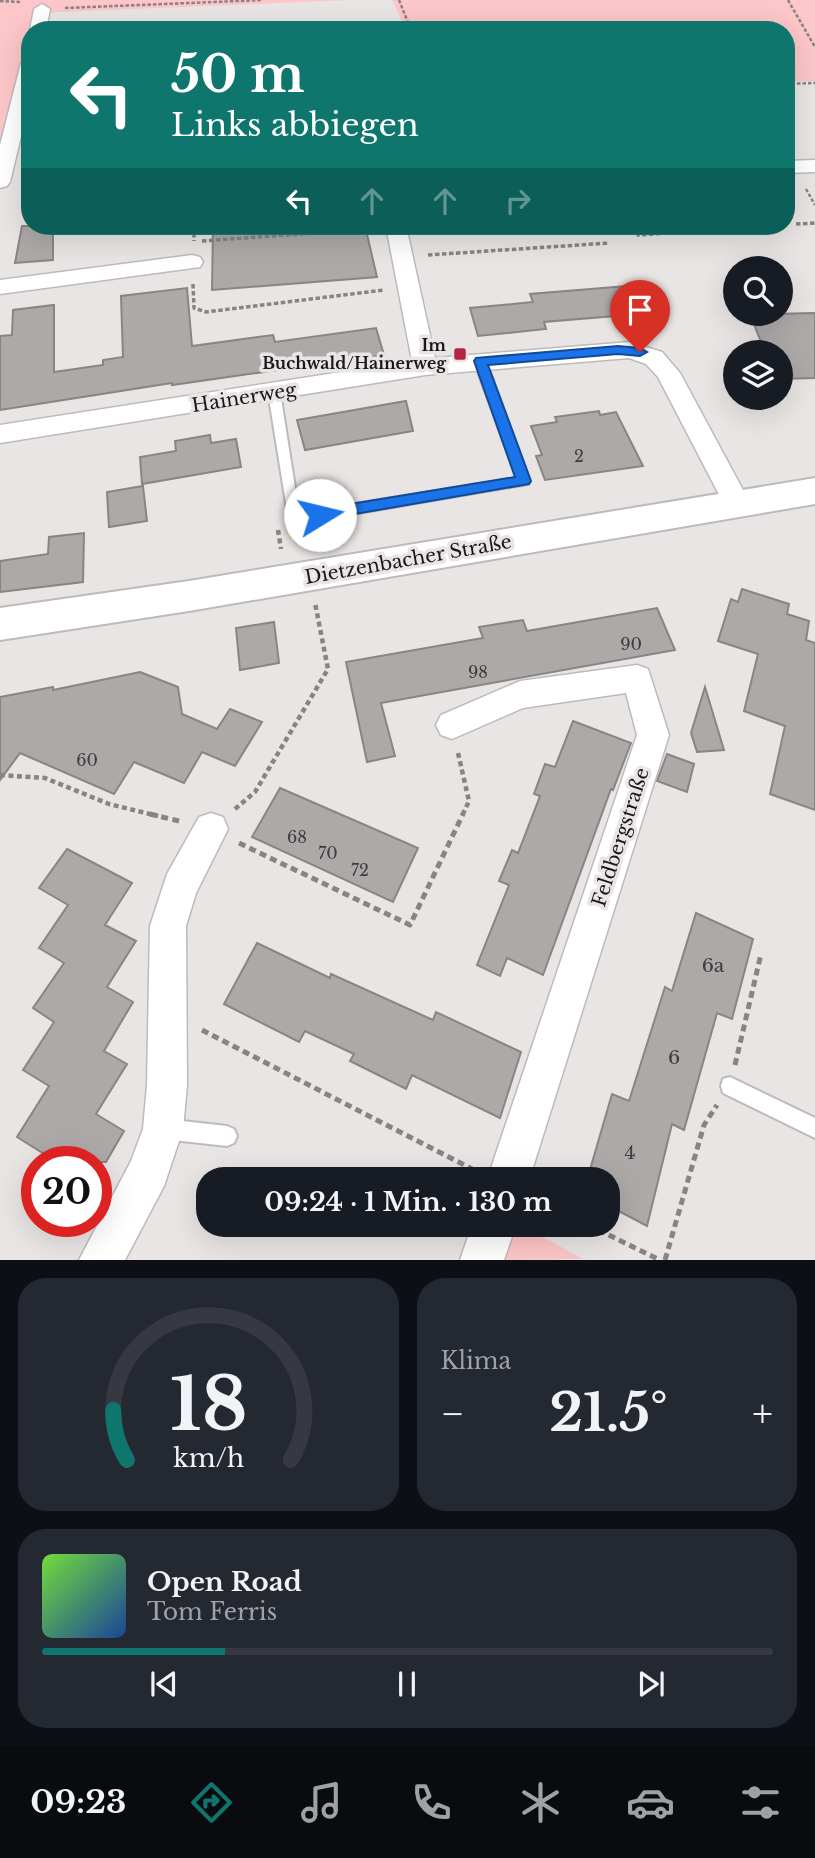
<!DOCTYPE html>
<html lang="de">
<meta charset="utf-8">
<style>
:root{--surface:#171b24;--page:#242831;--text:#f1f3f6;--muted:#9ea1a6;--line:#363941;--accent:#0f766e}
body{margin:0;font-family:"Libre Baskerville",serif;background:var(--page);color:var(--text);height:100vh;display:flex;flex-direction:column;font-size:26px;white-space:nowrap}
*{box-sizing:border-box;margin:0}
p{font-size:23px;color:var(--muted)}
.icon{flex:none;width:38px;height:38px;fill:none;stroke:currentColor;stroke-width:2;stroke-linecap:round;stroke-linejoin:round}
.map{position:relative;height:1260px;overflow:hidden}
.panel{display:flex;flex-direction:column;gap:18px;padding:18px;background:#0d0f14;flex:1}
.panel>*{flex:none}
.top-card{position:absolute;left:21px;top:21px;width:774px;height:214px;border-radius:28px;box-shadow:0 7px 28px #0002;background:#0f766e;color:#fff;overflow:hidden}
.controls{position:absolute;left:723px;top:256px;display:grid;gap:14px}
.controls a{display:grid;place-items:center;width:70px;height:70px;border-radius:50%;background:var(--surface);box-shadow:0 7px 28px #0002;font-size:35px}
.speed{position:absolute;left:21px;top:1146px;display:flex;gap:14px;font-size:35px;font-weight:700;text-align:center}
.speed>*{display:grid;place-content:center;width:91px;height:91px;border-radius:50%;background:var(--surface);box-shadow:0 7px 28px #0002;line-height:1}
.speed .limit{border:10px solid #d22;background:#fff;color:#111}
.pin{position:absolute;display:grid;place-items:center;width:60px;height:60px;color:#fff;margin:-72px -30px;border-radius:50% 50% 50% 0;rotate:-45deg;box-shadow:0 0 7px #0007}
.pin .icon{rotate:45deg}
.me{position:absolute;width:77px;margin:-38px;rotate:81deg;stroke-linejoin:round;filter:drop-shadow(0 0 5px #0008)}
.turn{display:flex;align-items:center;gap:24px;height:147px;padding:0 35px;font-size:32px}
.turn .icon{width:91px;height:91px;stroke-width:2.5}
.turn b{display:block;font-size:49px;line-height:60px}
.lanes{display:flex;align-items:center;height:66px;padding:0 35px;background:#0003;justify-content:center;gap:35px;direction:ltr}
.lanes .off{opacity:.35}
.big{font-size:52px;font-weight:800;line-height:1.1}
.panel .widget{flex:1;display:flex;flex-direction:column;justify-content:center;gap:10px;min-width:0;padding:0 24px;border-radius:28px;background:var(--page)}
.panel .dial{align-items:center;gap:0}
.dial svg{height:182px;overflow:visible;fill:none;stroke:var(--line);stroke-width:7;stroke-linecap:round;text-anchor:middle}
.dial text{fill:var(--text);stroke:none}
.song{display:flex;align-items:center;gap:21px}
.cover{width:84px;height:84px;border-radius:10px;background:linear-gradient(135deg,hsl(100 70% 55%),hsl(220 70% 35%))}
.played{height:7px;border-radius:4px;background:linear-gradient(90deg,var(--accent) 25%,var(--line) 25%)}
.keys{display:flex;justify-content:space-around;direction:ltr}
.heat{display:flex;justify-content:space-between;align-items:center;font-size:38px;direction:ltr}
.panel .tiles{flex:1;display:grid;gap:18px;grid-template-columns:1fr 1fr}
.widget:last-child{grid-column:span 2}
.trip{position:absolute;left:196px;top:1167px;width:424px;height:70px;border-radius:28px;background:var(--surface);box-shadow:0 7px 28px #0002;font-weight:800;line-height:70px;text-align:center}
.tab-bar{display:flex;height:112px;justify-content:space-around;align-items:center;background:#090b0e;color:var(--muted)}
.tab-bar .icon{width:49px;height:49px}
.tab-bar .current{color:var(--accent)}
.tab-bar b{font-size:32px;color:var(--text)}
.map>svg:first-child{display:block}
.green{fill:#fdc6c8}
.building{fill:#ada9a9;stroke:#898585;stroke-width:2}
.lines{fill:none;stroke-linecap:round;stroke-linejoin:round}
.service-casing{stroke:#bfbaba;stroke-width:4}
.minor-casing{stroke:#bfbaba;stroke-width:3}
.secondary-casing{stroke:#bfbaba;stroke-width:4}
.path-far3{stroke:#888484;stroke-width:2.5;stroke-dasharray:3.5 2;stroke-linecap:butt}
.path-far2{stroke:#888484;stroke-width:3.5;stroke-dasharray:4.5 2.5;stroke-linecap:butt}
.path-far1{stroke:#888484;stroke-width:4.5;stroke-dasharray:5 3.5;stroke-linecap:butt}
.path{stroke:#888484;stroke-width:5;stroke-dasharray:7 4.5;stroke-linecap:butt}
.service{fill:#fff;fill-rule:evenodd}
.minor{fill:#fff;fill-rule:evenodd}
.secondary{fill:#fff;fill-rule:evenodd}
.route{fill:#1a73e8;stroke:#114b97;stroke-width:2}
.poi-dot{fill:#b62443;stroke:#eae5e5;stroke-width:2.5}
.labels{text-anchor:middle;stroke-width:7;stroke-linejoin:round;paint-order:stroke}
.far-poi-label{font-size:16px;font-weight:bold;fill:#191717;stroke:#eae5e5;text-anchor:end}
.number-label{font-size:16px;fill:#3e3c3c}
.street-label{font-size:19px;fill:#191717;stroke:#eae5e5}
.near-number-label{font-size:19px;fill:#3e3c3c}
</style>
<div class="map">
<svg width="815" height="1260" viewBox="0 0 815 1260">
<rect width="100%" height="100%" fill="#eae5e5"/>
<!-- green -->
<g class="green">
<polygon points="0,0 350,0 36,13 30,30 0,158"/>
<polygon points="392,0 815,0 815,81 786,82 786,30 406,30"/>
<polygon points="516,1225 521,1225 583,1259 504,1260"/>
</g>
<!-- building -->
<g class="building">
<polygon points="22,226 53,226 53,260 15,263"/>
<polygon points="213,226 365,226 377,277 212,290"/>
<polygon points="639,285 651,313 544,322 546,329 478,336 470,308 533,302 530,294"/>
<polygon points="187,288 192,346 273,335 275,342 376,328 384,355 172,385 172,383 0,410 0,336 12,335 13,310 54,305 54,372 103,365 103,360 123,357 121,296"/>
<polygon points="815,313 815,378 780,379 780,352 765,352 752,319 774,318 772,314"/>
<polygon points="406,401 413,431 305,450 297,420"/>
<polygon points="599,411 600,415 616,412 643,466 545,480 536,456 542,455 531,426 557,422 555,417"/>
<polygon points="210,435 211,443 236,439 241,467 142,484 140,457 176,451 175,441"/>
<polygon points="143,486 147,521 109,527 107,492"/>
<polygon points="84,533 83,582 0,592 0,561 48,554 49,537"/>
<polygon points="742,589 789,604 787,614 809,621 806,640 815,643 815,810 770,794 785,726 744,711 758,654 718,641 731,599 738,602"/>
<polygon points="657,608 675,650 381,703 395,756 367,762 346,662 483,638 479,627 523,620 527,631"/>
<polygon points="274,622 279,663 240,670 236,628"/>
<polygon points="140,672 178,687 182,714 217,729 230,709 262,722 235,766 202,752 184,783 134,762 114,794 20,753 0,780 0,697 53,687 53,690"/>
<polygon points="705,687 724,750 697,752 691,733"/>
<polygon points="573,721 631,743 613,790 611,789 543,975 507,958 500,976 477,965 509,885 499,881 512,850 518,853 540,796 534,794 545,764 555,767"/>
<polygon points="667,754 694,764 687,792 657,781"/>
<polygon points="280,788 418,848 393,902 252,837"/>
<polygon points="67,849 132,883 105,925 136,941 107,987 133,1002 104,1051 127,1064 96,1114 124,1131 106,1162 57,1162 17,1137 49,1086 23,1070 54,1022 33,1008 64,963 39,948 68,905 39,888"/>
<polygon points="696,913 753,939 732,1019 717,1013 684,1130 672,1124 647,1226 607,1205 607,1180 587,1180 612,1094 629,1101 665,987 672,991"/>
<polygon points="257,943 330,978 331,974 433,1020 436,1012 521,1052 500,1118 412,1075 406,1089 350,1061 354,1054 305,1031 299,1042 224,1004"/>
</g>
<g class="lines">
<!-- service casing -->
<g class="service-casing">
<g id="service">
<polygon points="480,357 486,361 530,481 528,484 294,524 289,522 268,392 274,388 280,392 299,513 517,478 474,361"/>
<polygon points="730,1077 815,1118 815,1138 723,1093 721,1086 723,1079"/>
<polygon points="164,1119 227,1126 234,1129 237,1136 234,1143 227,1146 164,1139 157,1136 154,1129 157,1122"/>
</g>
</g>
<!-- minor casing -->
<g class="minor-casing">
<g id="minor">
<polygon points="42,4 50,9 46,30 30,30 34,9"/>
<polygon points="30,58 30,99 10,182 7,186 0,188 0,145 21,63"/>
<polygon points="815,160 815,172 786,173 786,161"/>
<polygon points="386,226 406,226 435,358 630,342 662,352 680,373 750,503 747,510 737,513 727,510 658,377 646,364 629,358 425,375 0,443 0,425 412,361"/>
<polygon points="192,255 200,257 203,262 200,267 0,294 0,280"/>
<polygon points="637,665 648,669 669,735 529,1180 487,1180 637,735 626,693 523,708 452,739 441,735 436,725 441,715 520,681"/>
<polygon points="211,813 223,817 228,829 196,893 186,926 187,1085 183,1129 164,1186 125,1260 79,1260 131,1161 143,1129 147,1085 150,926 167,874 199,817"/>
<polygon points="472,1225 516,1225 504,1260 460,1260"/>
</g>
</g>
<!-- secondary casing -->
<g class="secondary-casing">
<polygon id="secondary" points="815,478 815,504 189,611 0,640 0,608 189,581"/>
</g>
<!-- path-far3 -->
<g class="path-far3">
<polyline points="399,0 411,30"/>
<polyline points="788,0 815,47"/>
<polyline points="0,1 22,2"/>
<polyline points="65,8 263,0"/>
<polyline points="786,84 815,83"/>
<polyline points="806,189 815,205"/>
</g>
<!-- path-far2 -->
<g class="path-far2">
<polyline points="796,224 815,223"/>
<polyline points="194,226 194,241"/>
<polyline points="634,226 638,235 774,226"/>
<polyline points="202,241 371,229"/>
<polyline points="428,255 609,243"/>
<polyline points="193,284 194,308 206,312 384,290"/>
</g>
<!-- path-far1 -->
<g class="path-far1">
<polyline points="278,530 281,549"/>
<polyline points="458,753 469,801 462,816"/>
<polyline points="0,775 45,778 109,804 158,816"/>
<polyline points="235,809 255,792 328,669 315,603"/>
</g>
<!-- path -->
<g class="path">
<polyline points="150,814 179,821"/>
<polyline points="239,843 410,925 463,814"/>
<polyline points="202,1030 474,1170"/>
<polyline points="735,1065 761,954"/>
<polyline points="588,1225 660,1260"/>
<polyline points="665,1260 704,1125 717,1105"/>
</g>
<!-- service -->
<use href="#service" class="service"/>
<!-- minor -->
<use href="#minor" class="minor"/>
<!-- secondary -->
<use href="#secondary" class="secondary"/>
</g>
<!-- route -->
<polygon class="route" points="618,346 640,348 647,352 640,356 618,354 488,365 531,481 529,484 320,520 315,519 312,515 315,511 320,509 515,477 474,361 476,358"/>
<!-- markers -->
<rect class="poi-dot" x="453" y="347" width="14" height="14" rx="3.5"/>
<g class="labels">
<!-- far-poi labels -->
<g class="far-poi-label">
<text x="446" y="351">Im<tspan x="446" dy="18">Buchwald/Hainerweg</tspan></text>
</g>
<!-- number labels -->
<g class="number-label">
<text x="579" y="462">2</text>
<text x="631" y="650">90</text>
<text x="478" y="678">98</text>
<text x="87" y="766">60</text>
<text x="297" y="843">68</text>
<text x="328" y="859">70</text>
<text x="360" y="876">72</text>
</g>
<!-- street labels -->
<g class="street-label">
<text transform="translate(244 397) rotate(-9)" y="7">Hainerweg</text>
<text transform="translate(408 559) rotate(-10)" y="7">Dietzenbacher Straße</text>
<text transform="translate(620 837) rotate(-72)" y="7">Feldbergstraße</text>
</g>
<!-- near-number labels -->
<g class="near-number-label">
<text x="713" y="972">6a</text>
<text x="674" y="1064">6</text>
<text x="630" y="1159">4</text>
</g>
</g>
</svg>
<div class="controls">
<a><svg class="icon" aria-label="search" viewBox="0 0 24 24"><circle cx="10" cy="10" r="6"/><path d="M15 15l6 6"/></svg></a>
<a><svg class="icon" aria-label="layers" viewBox="0 0 24 24"><path d="M12 4l9 5-9 5-9-5zM3 14l9 5 9-5"/></svg></a>
</div>
<div class="speed"><div class="limit">20</div></div>
<div class="pin" style="left:640px;top:352px;background:#d93025"><svg class="icon" aria-label="arrive" viewBox="0 0 24 24"><path d="M6 21V4h12l-3 4 3 4H6"/></svg></div>
<svg class="me" style="left:320px;top:515px" viewBox="-20 -20 40 40"><circle r="19" fill="#fff"/><path d="M0-13L10 11 0 6-10 11z" fill="#1a73e8"/></svg>
<div class="trip">09:24 · 1 Min. · 130 m</div>
<div class="top-card">
<div class="turn"><svg class="icon" aria-label="left" viewBox="0 0 24 24"><path d="M17 20v-9H6M10 6l-5 5 5 5"/></svg><div><b>50 m</b>Links abbiegen</div></div>
<div class="lanes"><svg class="icon" aria-label="left" viewBox="0 0 24 24"><path d="M17 20v-9H6M10 6l-5 5 5 5"/></svg><svg class="icon off" aria-label="ahead" viewBox="0 0 24 24"><path d="M12 20V5M6 11l6-6 6 6"/></svg><svg class="icon off" aria-label="ahead" viewBox="0 0 24 24"><path d="M12 20V5M6 11l6-6 6 6"/></svg><svg class="icon off" aria-label="right" viewBox="0 0 24 24"><path d="M7 20v-9h11M14 6l5 5-5 5"/></svg></div>
</div>
</div>
<section class="panel">
<div class="tiles">
<div class="widget dial"><svg viewBox="0 0 100 80">
<path d="M14 69A42 42 0 1 1 86 69"/>
<path d="M14 69A42 42 0 0 1 8 47" stroke="#0f766e"/>
<text x="50" y="56" font-size="32" font-weight="700">18</text>
<text x="50" y="72" font-size="11">km/h</text>
</svg></div>
<div class="widget"><p>Klima</p>
<div class="heat"><a>−</a><b class="big">21.5°</b><a>+</a></div>
</div>
<div class="widget">
<div class="song"><i class="cover"></i><div><b>Open Road</b><p>Tom Ferris</p></div></div>
<div class="played"></div>
<div class="keys"><svg class="icon" aria-label="previous" viewBox="0 0 24 24"><path d="M18 5L8 12l10 7zM5 5v14"/></svg><svg class="icon" aria-label="pause" viewBox="0 0 24 24"><path d="M8 5v14M16 5v14"/></svg><svg class="icon" aria-label="next" viewBox="0 0 24 24"><path d="M6 5l10 7-10 7zM19 5v14"/></svg></div>
</div>
</div>
</section>
<nav class="tab-bar">
<b>09:23</b>
<svg class="icon current" aria-label="directions" viewBox="0 0 24 24"><path d="M12 3l9 9-9 9-9-9zM9 14v-3h6M13 9l2 2-2 2"/></svg>
<svg class="icon" aria-label="music" viewBox="0 0 24 24"><path d="M9 18V5l10-2v13"/><circle cx="6" cy="18" r="3"/><circle cx="16" cy="16" r="3"/></svg>
<svg class="icon" aria-label="phone" viewBox="0 0 24 24"><path d="M5 4h4l2 5-3 2q2 4 5 5l2-3 5 2v4C11 20 4 13 5 4z"/></svg>
<svg class="icon" aria-label="climate" viewBox="0 0 24 24"><path d="M12 3v18M4 7l16 10M4 17L20 7"/></svg>
<svg class="icon" aria-label="car" viewBox="0 0 24 24"><path d="M5 17H2v-5l4-1 3-4h7l3 4 3 1v5h-3M9 17h6M6 11h13"/><circle cx="7" cy="17" r="2"/><circle cx="17" cy="17" r="2"/></svg>
<svg class="icon" aria-label="filters" viewBox="0 0 24 24"><path d="M4 7h16M4 17h16"/><circle cx="9" cy="7" r="2"/><circle cx="15" cy="17" r="2"/></svg>
</nav>
